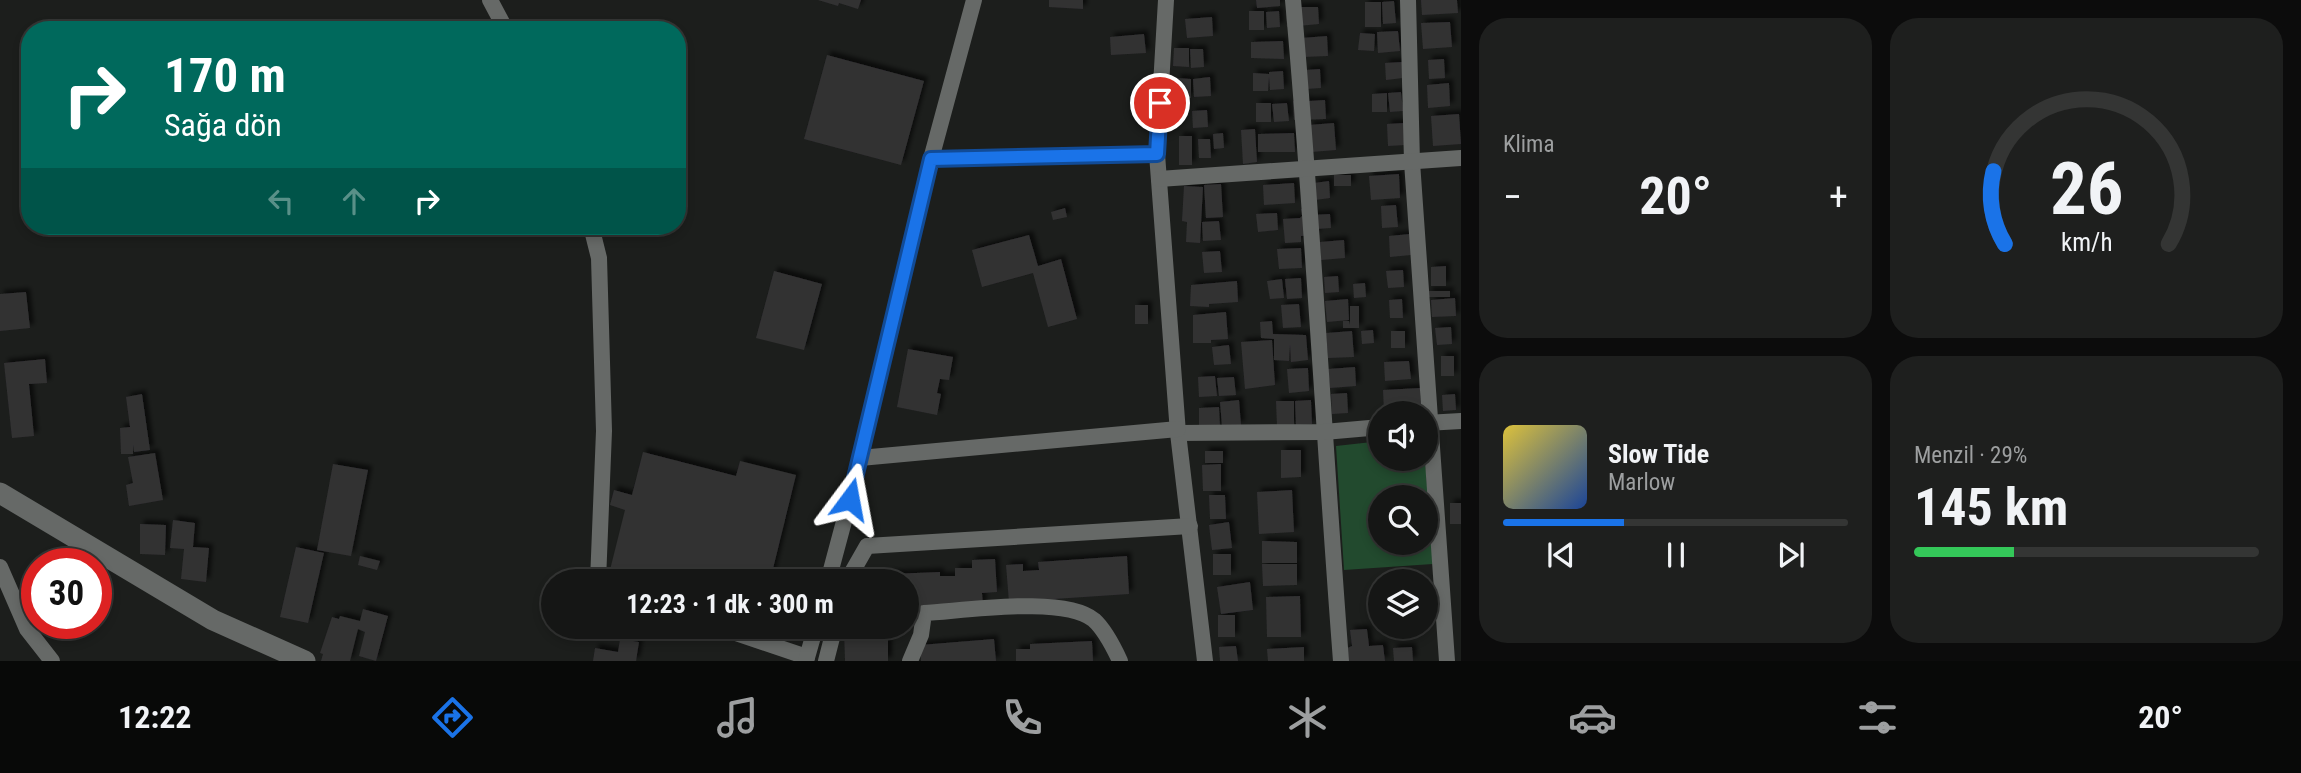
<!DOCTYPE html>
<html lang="tr">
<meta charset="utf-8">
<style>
:root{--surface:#151615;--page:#1e1f1e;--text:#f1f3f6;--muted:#9d9fa0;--line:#343534;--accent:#1a73e8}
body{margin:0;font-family:"Roboto Condensed",sans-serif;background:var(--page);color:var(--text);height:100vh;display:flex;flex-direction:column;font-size:26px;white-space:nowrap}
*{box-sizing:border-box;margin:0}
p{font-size:23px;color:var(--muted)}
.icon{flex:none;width:38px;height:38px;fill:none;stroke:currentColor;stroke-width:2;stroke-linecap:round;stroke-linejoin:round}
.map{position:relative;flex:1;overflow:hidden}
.sheet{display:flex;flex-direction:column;gap:18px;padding:18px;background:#0c0c0c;width:840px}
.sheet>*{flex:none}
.hud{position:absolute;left:21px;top:21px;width:665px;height:214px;border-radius:28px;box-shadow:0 4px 10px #0003,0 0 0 2px var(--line);background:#00695c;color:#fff;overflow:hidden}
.controls{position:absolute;left:1368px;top:401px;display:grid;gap:14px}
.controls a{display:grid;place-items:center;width:70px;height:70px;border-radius:50%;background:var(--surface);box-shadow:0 4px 10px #0003,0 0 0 2px var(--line);font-size:35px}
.speed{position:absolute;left:21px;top:548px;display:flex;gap:14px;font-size:35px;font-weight:700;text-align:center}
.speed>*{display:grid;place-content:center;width:91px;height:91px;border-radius:50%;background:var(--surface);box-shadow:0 4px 10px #0003,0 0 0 2px var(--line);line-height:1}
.speed .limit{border:10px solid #d22;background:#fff;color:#111}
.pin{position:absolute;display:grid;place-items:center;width:60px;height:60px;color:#fff;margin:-30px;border:4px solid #fff;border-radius:50%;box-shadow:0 2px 7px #0007}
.me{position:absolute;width:77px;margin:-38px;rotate:13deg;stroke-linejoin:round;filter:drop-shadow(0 0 5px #0008)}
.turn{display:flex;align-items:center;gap:24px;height:147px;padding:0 28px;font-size:32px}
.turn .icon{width:91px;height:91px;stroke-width:2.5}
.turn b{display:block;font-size:49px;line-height:60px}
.lanes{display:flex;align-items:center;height:66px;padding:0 28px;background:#0003;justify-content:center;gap:35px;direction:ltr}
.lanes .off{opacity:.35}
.big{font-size:52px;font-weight:700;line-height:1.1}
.sheet .widget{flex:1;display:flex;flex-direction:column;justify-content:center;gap:10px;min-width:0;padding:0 24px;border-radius:28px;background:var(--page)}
.sheet .dial{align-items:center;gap:0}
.dial svg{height:182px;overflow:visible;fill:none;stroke:var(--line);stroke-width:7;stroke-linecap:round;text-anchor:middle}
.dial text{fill:var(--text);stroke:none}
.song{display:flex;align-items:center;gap:21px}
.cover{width:84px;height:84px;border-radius:10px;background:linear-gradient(135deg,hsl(50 70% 55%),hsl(220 70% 35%))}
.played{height:7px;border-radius:4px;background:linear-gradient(90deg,var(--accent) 35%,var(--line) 35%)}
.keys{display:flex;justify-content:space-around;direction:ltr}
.heat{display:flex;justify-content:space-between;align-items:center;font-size:38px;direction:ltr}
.charge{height:10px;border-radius:5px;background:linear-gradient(90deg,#34c759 29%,var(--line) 0)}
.sheet .tiles{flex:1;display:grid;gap:18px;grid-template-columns:repeat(2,1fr)}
.trip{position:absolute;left:541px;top:569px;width:378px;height:70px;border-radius:35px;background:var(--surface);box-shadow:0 4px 10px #0003,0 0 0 2px var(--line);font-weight:700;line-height:70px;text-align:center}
.dock{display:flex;height:112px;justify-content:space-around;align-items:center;background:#080908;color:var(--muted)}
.dock .icon{width:49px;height:49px}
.dock .active{color:var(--accent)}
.dock b{font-size:32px;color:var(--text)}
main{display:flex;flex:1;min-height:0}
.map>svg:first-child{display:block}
.green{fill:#224a2e;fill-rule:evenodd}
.building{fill:#323133;filter:url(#shadow)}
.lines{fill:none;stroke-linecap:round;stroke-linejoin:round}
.minor{stroke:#666967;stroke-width:16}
.tertiary{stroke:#666967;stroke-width:21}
.route-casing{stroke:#114b97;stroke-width:18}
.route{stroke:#1a73e8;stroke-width:12}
</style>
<main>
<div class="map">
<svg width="1461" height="661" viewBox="0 0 1461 661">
<defs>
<filter id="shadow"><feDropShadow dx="4" dy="-4" stdDeviation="2" flood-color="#0009"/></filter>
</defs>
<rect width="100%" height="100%" fill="#1c1e1c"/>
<!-- green -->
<path class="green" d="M1381,441V458L1425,459L1433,564L1344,570L1336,446ZM1381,497H1426V542H1381Z"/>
<!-- building -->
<g class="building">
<polygon points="818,0 861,0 858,9 839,3 838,6"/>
<polygon points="1049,0 1083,0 1083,9 1049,7"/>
<polygon points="1256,0 1280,0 1280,6 1257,8"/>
<polygon points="1421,0 1457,0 1458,13 1422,15"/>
<polygon points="1394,1 1396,23 1383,24 1382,2"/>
<rect x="1365" y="2" width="16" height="25"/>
<polygon points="1302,7 1318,7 1319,24 1287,27 1286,8"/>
<rect x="1249" y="11" width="15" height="19"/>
<polygon points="1279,11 1280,27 1267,28 1266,12"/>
<polygon points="1212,17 1213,36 1187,38 1185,19"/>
<polygon points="1450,22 1452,47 1423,49 1421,23"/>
<polygon points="1398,31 1400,51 1378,53 1377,32"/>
<polygon points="1360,33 1375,34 1374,51 1358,50"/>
<polygon points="1144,34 1146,53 1111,55 1110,37"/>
<polygon points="1327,36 1328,56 1303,57 1301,38"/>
<polygon points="1283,41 1284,59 1251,58 1251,42"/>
<polygon points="1174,48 1189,48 1189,67 1173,66"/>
<polygon points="1190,49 1203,49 1204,67 1191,68"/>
<polygon points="827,55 924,81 901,165 804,139"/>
<polygon points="1444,59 1445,78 1429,79 1428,60"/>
<polygon points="1402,62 1403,78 1386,80 1385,63"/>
<polygon points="1320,69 1321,88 1306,89 1305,70"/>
<polygon points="1283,71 1284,89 1270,90 1269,77 1268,91 1253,91 1253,73 1269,74 1269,72"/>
<polygon points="1210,77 1211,96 1194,97 1193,79"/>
<polygon points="1177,78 1191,79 1191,98 1177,98"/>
<polygon points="1449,83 1450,106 1428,108 1427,85"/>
<polygon points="1401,92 1403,111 1390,112 1388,93"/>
<polygon points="1387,93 1387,112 1372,112 1372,94"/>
<polygon points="1309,100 1309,101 1325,100 1326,119 1294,120 1293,101"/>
<rect x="1256" y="103" width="15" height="19"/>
<polygon points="1287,103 1289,121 1274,122 1272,104"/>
<polygon points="1207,110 1208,127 1193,128 1192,111"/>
<polygon points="1459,114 1461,144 1433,146 1431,116"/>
<polygon points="1334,123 1336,150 1311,152 1309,125"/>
<polygon points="1404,123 1405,145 1388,146 1387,124"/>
<polygon points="1255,129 1257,162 1243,164 1241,130"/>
<polygon points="1223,133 1224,148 1214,149 1213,134"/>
<polygon points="1294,133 1295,152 1258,152 1258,134"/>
<rect x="1179" y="136" width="13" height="29"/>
<polygon points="1198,139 1210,139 1211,158 1199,158"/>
<polygon points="1399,174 1400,198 1371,200 1369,176"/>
<rect x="1334" y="175" width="17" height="11"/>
<polygon points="1329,181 1330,198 1315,200 1314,183"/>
<polygon points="1294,183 1295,203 1264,205 1263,185"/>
<polygon points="1221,184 1223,217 1206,218 1204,185"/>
<polygon points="1184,186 1203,187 1200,243 1186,242 1187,222 1182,221"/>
<polygon points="1396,205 1398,227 1382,228 1381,206"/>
<polygon points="1065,208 1067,217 1053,220 1051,212"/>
<polygon points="1310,208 1311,215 1330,214 1331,228 1316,229 1317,235 1301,236 1301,242 1285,243 1283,219 1300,218 1302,216 1301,209"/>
<polygon points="1277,213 1278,230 1258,232 1256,214"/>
<polygon points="1219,221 1221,240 1203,241 1202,222"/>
<polygon points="1410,234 1411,255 1390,257 1389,236"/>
<polygon points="1029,235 1038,266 1061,259 1077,319 1048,327 1033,273 982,287 972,250"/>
<polygon points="1344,240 1345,258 1321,260 1320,242"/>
<polygon points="1301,248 1302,268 1279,269 1277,249"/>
<polygon points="1220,251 1222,272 1204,273 1202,252"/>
<polygon points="1446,266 1446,286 1431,286 1431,267"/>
<polygon points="1403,270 1404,287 1388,288 1386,271"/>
<polygon points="774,271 822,284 804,350 756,338"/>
<polygon points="1338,276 1339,292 1325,293 1324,277"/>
<polygon points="1301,278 1302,298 1287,299 1285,279"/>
<polygon points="1282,279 1284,298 1270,299 1267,281"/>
<polygon points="1237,281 1238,302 1209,304 1209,307 1190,306 1191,285"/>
<polygon points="1365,283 1366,297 1354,298 1353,284"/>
<polygon points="1429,291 1450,291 1450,297 1428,297"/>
<polygon points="26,292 30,328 0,331 0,294"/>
<polygon points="1455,298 1456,316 1432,317 1431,300"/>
<polygon points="1348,299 1349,320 1327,322 1325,301"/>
<polygon points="1402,299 1403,318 1390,318 1389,300"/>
<polygon points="1299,304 1301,327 1283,328 1281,305"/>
<rect x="1135" y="305" width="13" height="19"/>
<polygon points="1350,306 1359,306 1359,328 1343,328 1343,321 1349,321 1350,325"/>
<polygon points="1226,312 1228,339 1211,340 1211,343 1193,343 1193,315"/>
<polygon points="1272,321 1273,334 1306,335 1308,360 1291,362 1290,345 1289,361 1274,360 1274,339 1261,338 1260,322"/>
<polygon points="1451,327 1452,344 1437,345 1435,328"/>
<polygon points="1373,330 1374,343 1362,344 1361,331"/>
<polygon points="1352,331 1354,357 1328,358 1326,333"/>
<rect x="1391" y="331" width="14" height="17"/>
<polygon points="1272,340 1275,385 1245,389 1241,342"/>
<polygon points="1229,345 1231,364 1214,365 1212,347"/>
<polygon points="908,349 953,357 949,380 940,379 937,393 941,394 937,415 897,407"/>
<rect x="1441" y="356" width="13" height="20"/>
<polygon points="45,359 47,383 29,384 34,436 12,438 4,363"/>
<polygon points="1409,361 1411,379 1385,381 1384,362"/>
<polygon points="1355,367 1356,386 1330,388 1328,369"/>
<polygon points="1308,368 1309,391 1289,393 1287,369"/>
<polygon points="1215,376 1217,396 1199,397 1198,377"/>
<polygon points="1234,377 1236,395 1219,396 1217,378"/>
<polygon points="1420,388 1421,408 1384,411 1383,390"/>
<polygon points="1347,393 1348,413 1332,414 1331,394"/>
<polygon points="142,394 150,450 134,452 133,445 133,454 121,454 120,428 130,427 126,397"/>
<polygon points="1455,394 1456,410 1443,411 1442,395"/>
<polygon points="1239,400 1241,425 1222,426 1220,402"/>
<polygon points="1311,400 1312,424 1296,425 1295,401"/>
<polygon points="1276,401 1294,401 1294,426 1277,426"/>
<polygon points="1219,407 1220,427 1199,428 1199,408"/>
<polygon points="1281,450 1301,450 1301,477 1281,478"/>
<rect x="1205" y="451" width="18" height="12"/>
<polygon points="643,452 736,476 740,461 796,475 770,581 638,581 609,574 625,510 610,505 614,490 632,495"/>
<polygon points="155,453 163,500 129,506 126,485 133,483 128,457"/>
<polygon points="333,464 368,470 351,556 317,550"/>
<polygon points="1221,464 1221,491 1203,491 1202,465"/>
<polygon points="1292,490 1294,532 1259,534 1257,492"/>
<polygon points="1209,495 1225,495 1226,519 1210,519"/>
<rect x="1450" y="503" width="11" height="21"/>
<polygon points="173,520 195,523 193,547 209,548 206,582 181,579 184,549 170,548"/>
<polygon points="1229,522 1232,548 1212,550 1209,525"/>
<polygon points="140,524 166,525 165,555 140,554"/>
<polygon points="1262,541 1297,542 1297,563 1262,563"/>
<polygon points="296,547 324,553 308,623 280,617"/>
<rect x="1213" y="554" width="18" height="21"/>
<polygon points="360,556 380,561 377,570 358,565"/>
<polygon points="1127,556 1129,594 1009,602 1006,565 1023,564 1023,571 1039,570 1038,562"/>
<polygon points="995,559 997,592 982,593 983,605 906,609 906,581 891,581 890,574 940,572 940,576 955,576 955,568 972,568 972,560"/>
<polygon points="1262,564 1297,564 1297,585 1263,586"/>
<polygon points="1250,582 1253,610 1221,614 1217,587"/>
<polygon points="1300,596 1301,637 1267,637 1266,597"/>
<polygon points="363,609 388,616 376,661 359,656 365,632 358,629 350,661 321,661 323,654 320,653 332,617 339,619 340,616 360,621"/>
<rect x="1218" y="615" width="17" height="22"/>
<polygon points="844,628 888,628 888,661 845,661"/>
<polygon points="1367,629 1369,646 1383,645 1385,661 1346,661 1345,649 1352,646 1350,630"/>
<polygon points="620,639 639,642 636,661 593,661 595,648 618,652"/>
<polygon points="994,639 996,661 921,661 920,645"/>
<polygon points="1092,641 1093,661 1016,661 1016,649 1030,649 1030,644"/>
<polygon points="1236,646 1238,661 1220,661 1219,647"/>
<polygon points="1304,647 1304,661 1268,661 1267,649"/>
<polygon points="1412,647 1413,661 1394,661 1393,648"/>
</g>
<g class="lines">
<!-- minor -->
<g class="minor">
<polyline points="490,0 506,30"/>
<polyline points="1166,0 1157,154 1178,433 1205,661"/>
<path d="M1293,0C1313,220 1324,441 1341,661"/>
<polyline points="1408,0 1412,162 1447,661"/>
<polyline points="931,159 1157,154"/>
<polyline points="1159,179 1461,158"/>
<polyline points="591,226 599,258 604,431 598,581"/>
<polyline points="1426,423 1461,421"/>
<polyline points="1178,433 1324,432 1381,427"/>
<polyline points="860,458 1178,429"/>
<polyline points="0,567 27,629 52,661"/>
<polyline points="828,581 850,499 931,159 974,0"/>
<polyline points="847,581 867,546 1190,526"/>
<polyline points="715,626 807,657"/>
<polyline points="806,661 816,626"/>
<polyline points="826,661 835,626"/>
<path d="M910,661L921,635L924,613C963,611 1065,595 1094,620C1105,630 1114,648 1120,661"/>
</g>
<!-- tertiary -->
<polyline class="tertiary" points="0,493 213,620 305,661"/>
</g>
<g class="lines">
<!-- route casing -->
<g class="route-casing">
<polyline id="route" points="850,499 931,159 1157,154 1160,103"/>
</g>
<!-- route -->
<use href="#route" class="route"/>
</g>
</svg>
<div class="controls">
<a><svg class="icon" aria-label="sound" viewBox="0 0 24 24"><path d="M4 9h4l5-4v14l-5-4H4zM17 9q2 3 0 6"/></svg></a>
<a><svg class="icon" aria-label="search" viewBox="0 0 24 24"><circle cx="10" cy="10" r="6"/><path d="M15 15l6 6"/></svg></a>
<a><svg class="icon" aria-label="layers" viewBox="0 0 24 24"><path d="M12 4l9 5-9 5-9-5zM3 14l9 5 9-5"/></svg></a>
</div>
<div class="speed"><div class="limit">30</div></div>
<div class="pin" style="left:1160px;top:103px;background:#d93025"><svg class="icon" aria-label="arrive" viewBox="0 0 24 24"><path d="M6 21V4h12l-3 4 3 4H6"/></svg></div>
<svg class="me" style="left:850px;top:499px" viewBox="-20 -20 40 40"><path d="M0-17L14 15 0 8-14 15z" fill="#1a73e8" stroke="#fff" stroke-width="4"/></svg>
<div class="trip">12:23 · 1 dk · 300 m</div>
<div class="hud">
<div class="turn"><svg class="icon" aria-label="right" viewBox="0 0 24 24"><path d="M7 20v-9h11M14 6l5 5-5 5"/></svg><div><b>170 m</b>Sağa dön</div></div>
<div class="lanes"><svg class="icon off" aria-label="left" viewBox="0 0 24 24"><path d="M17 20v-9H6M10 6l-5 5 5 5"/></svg><svg class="icon off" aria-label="ahead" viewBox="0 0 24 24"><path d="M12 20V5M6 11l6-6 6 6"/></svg><svg class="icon" aria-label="right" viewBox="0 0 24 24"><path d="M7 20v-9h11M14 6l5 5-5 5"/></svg></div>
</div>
</div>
<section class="sheet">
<div class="tiles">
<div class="widget"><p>Klima</p>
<div class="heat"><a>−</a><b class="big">20°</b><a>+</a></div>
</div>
<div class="widget dial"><svg viewBox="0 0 100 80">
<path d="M14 69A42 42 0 1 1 86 69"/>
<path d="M14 69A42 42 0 0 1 9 37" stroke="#1a73e8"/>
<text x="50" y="56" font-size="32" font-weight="700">26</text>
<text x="50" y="72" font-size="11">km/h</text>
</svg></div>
<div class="widget">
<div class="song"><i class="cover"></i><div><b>Slow Tide</b><p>Marlow</p></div></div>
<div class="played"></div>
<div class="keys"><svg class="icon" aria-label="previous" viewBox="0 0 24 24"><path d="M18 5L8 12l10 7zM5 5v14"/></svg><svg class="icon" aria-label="pause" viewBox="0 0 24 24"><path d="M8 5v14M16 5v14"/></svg><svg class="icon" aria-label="next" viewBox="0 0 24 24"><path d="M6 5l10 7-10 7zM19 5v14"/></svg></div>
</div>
<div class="widget"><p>Menzil · 29%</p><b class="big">145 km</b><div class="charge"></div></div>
</div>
</section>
</main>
<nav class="dock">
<b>12:22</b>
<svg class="icon active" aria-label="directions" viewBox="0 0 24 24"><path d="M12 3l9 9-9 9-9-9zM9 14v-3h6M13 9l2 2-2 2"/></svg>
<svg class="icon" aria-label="music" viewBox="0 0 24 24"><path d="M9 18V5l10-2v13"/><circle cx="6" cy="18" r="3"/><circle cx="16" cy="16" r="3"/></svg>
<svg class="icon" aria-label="phone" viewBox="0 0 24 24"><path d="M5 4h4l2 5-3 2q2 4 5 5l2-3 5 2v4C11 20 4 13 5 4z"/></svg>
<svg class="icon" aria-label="climate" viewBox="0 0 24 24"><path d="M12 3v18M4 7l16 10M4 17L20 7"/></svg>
<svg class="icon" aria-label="car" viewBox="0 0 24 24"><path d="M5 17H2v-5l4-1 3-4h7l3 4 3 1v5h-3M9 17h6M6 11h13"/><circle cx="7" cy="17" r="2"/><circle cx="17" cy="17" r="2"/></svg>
<svg class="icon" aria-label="filters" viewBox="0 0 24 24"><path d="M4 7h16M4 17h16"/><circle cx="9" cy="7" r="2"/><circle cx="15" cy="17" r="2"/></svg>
<b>20°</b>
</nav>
